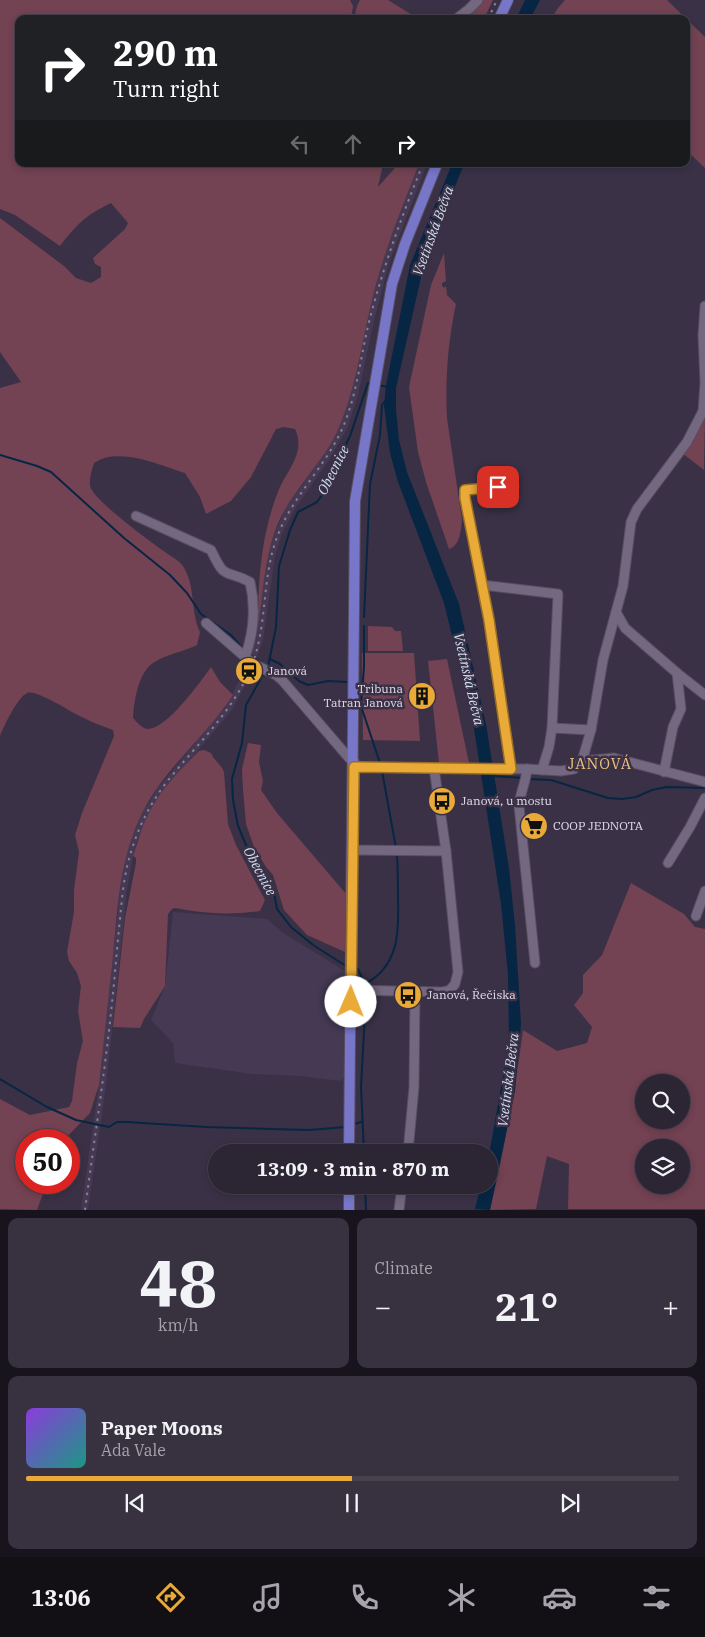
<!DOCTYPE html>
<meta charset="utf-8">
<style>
:root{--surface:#2c2534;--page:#383140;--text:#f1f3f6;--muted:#a6a5ac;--line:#48424f;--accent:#eaaa38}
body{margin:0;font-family:"IBM Plex Serif",serif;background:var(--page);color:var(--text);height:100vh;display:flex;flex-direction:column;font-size:19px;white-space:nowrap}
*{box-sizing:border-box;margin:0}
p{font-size:16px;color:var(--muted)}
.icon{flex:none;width:28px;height:28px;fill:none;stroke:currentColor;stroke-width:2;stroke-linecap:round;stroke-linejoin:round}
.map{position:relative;height:1210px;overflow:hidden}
.panel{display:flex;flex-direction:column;gap:8px;padding:8px;background:#18141d;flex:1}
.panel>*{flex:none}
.hud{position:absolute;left:15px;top:15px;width:675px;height:152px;border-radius:10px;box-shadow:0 2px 8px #0003,0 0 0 1px var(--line);background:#202124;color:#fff;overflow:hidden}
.controls{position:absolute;left:635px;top:1074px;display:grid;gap:10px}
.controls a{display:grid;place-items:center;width:55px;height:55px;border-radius:50%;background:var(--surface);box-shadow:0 2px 8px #0003,0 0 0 1px var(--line);font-size:25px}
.speed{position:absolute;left:15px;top:1129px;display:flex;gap:10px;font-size:25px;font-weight:700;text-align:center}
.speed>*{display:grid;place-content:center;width:65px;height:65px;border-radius:50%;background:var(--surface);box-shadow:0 2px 8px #0003,0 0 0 1px var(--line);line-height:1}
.speed .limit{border:8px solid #d22;background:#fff;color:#111}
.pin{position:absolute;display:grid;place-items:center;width:42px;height:42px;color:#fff;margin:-21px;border-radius:10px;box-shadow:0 2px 8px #0006}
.me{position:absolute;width:55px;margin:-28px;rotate:1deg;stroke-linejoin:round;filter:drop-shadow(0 0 4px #0008)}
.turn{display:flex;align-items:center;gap:18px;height:105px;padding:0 15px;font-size:22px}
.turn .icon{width:65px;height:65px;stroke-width:2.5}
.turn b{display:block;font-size:35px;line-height:42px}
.lanes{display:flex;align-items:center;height:48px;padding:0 15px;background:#0003;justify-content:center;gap:25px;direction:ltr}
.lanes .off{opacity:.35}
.big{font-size:38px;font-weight:700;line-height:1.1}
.panel .tile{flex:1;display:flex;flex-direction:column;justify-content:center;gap:8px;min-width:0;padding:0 18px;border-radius:10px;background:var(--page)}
.panel .dial{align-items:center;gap:0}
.dial b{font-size:65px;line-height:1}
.song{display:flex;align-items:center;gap:15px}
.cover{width:60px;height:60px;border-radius:8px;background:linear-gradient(135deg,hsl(270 70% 55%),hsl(170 70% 35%))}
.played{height:5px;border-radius:2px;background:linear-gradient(90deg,var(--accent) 50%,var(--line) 50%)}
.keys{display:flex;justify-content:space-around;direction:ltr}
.heat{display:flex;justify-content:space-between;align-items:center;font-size:28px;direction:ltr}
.panel .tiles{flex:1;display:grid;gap:8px;grid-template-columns:1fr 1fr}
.tile:last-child{grid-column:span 2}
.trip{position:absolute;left:208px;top:1144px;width:290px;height:50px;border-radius:25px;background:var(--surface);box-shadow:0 2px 8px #0003,0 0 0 1px var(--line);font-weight:700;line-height:50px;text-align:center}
.menu{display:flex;height:80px;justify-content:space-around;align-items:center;background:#120f15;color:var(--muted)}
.menu .icon{width:35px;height:35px}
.menu .current{color:var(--accent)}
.menu b{font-size:22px;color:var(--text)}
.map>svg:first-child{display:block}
.built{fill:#453954}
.green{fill:#734253;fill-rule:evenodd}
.water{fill:#072644}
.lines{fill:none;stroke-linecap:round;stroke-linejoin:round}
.stream{stroke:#072644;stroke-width:2}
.minor-casing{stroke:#564e61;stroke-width:11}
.major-casing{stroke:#564e61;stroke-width:12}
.minor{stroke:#736880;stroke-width:9}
.major{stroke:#7776c9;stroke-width:10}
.rail{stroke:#888192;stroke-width:2;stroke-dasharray:2.5 5;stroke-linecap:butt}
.route-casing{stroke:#986e24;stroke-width:12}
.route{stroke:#eaaa38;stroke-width:9}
.labels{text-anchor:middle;stroke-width:5;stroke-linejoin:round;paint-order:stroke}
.poi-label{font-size:12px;fill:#e0dae8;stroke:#3a3146;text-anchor:start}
.water-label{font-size:14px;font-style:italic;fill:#d0dff0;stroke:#3a3146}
.quarter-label{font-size:15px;letter-spacing:1px;fill:#edc07c;stroke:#3a3146}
</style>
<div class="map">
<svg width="705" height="1210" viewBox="0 0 705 1210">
<rect width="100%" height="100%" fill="#3a3146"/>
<!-- built -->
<g class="built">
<polygon points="419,164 427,164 389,263 374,321 358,395 347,429 329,460 294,510 282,534 275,556 263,640 252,672 232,710 172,781 144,826 137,842 133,856 127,890 106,1086 88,1209 81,1210 99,1085 120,889 126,855 131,839 142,813 157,789 226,706 245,669 256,638 267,555 275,532 287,506 323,456 340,426 351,393 367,319 382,261"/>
<polygon points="173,912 267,919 283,933 345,971 344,1077 341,1081 300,1076 252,1074 175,1063 173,1043 151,1020 165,986"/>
</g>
<!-- green -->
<g class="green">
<path d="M0,0H350L353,6L351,19H19V164H383L378,187L394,169L396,164H419C403,206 385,248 374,292C363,334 358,379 342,420C329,457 297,484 280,519C264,553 264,590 258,626C258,579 261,534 279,489C288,469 306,452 295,429L284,427L276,429L251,477L231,501L206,514L200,497L185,473C160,465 118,446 94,463C92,470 89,479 90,486C93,500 151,542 165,552C170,556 179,560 183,566C196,586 190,611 200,632L197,645C183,652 166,654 153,663C138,673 134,702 133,718C137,722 142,729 148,729C168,728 200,682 211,667L220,682L233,695C208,734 171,763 148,802C120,851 118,902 113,957C108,1000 104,1042 99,1085L90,1113L64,1140H26V1182L47,1183L37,1210L0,1209V1099L30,1115L69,1107L72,1101L77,1063L83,1041L78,1011L81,986L77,973L69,961L67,952L74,912V890L79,852L75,835L82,813L114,736L113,730C103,726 93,723 84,718C73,714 37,689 27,693C17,698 4,726 0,736V388L21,382L0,352V218L64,266L76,278L91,283L101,277V267L95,264L93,258L125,229L128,223L111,203C86,215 77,224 60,246L15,215L0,209Z"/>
<polygon points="360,0 388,0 417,18 354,19 357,6"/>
<polygon points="482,0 493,0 484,19 461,19"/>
<polygon points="565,0 667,0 705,37 705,168 686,150 686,19 551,19 558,8"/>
<path d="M444,253L446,281L442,283V286L444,288L446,286L447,295L456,304C448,341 445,380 447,418L462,520C461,530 460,546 449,549L426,482L418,452L409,387L431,285Z"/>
<polygon points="704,417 705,418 704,470 682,453"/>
<polygon points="368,626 392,627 395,631 401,631 403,651 368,651"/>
<polygon points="362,653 414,653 420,741 363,740"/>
<polygon points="447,659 469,763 439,763 428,661"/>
<polygon points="248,743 261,745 259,762 263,781 261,790 277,813 347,895 345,952 307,935 284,910 273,875 266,867 254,847 246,824 243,790 242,769"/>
<path d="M204,750L211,753C214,761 221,764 224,772L228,824L236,845L265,900L260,911C231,915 204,914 175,908L172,909L168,914L165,986L144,1019L140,1028L113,1027L125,918L136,863V858L133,856C138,843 141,828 148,815C160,790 180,770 199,751Z"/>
<path d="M631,883L684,914L695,927L705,929V1209H568L569,1164L547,1156L536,1209L490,1210C504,1150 515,1091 523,1030L557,1051L587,1043L592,1027L574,1005L583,993V975L602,955ZM644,1082H681V1120H644ZM644,1148H681V1185H644Z"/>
</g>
<!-- water -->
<g class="water">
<polygon points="525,0 540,0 530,19 516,19"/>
<polygon points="452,164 464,164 424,264 396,388 396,409 399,440 407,472 459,604 486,724 509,868 515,925 521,1024 515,1091 490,1210 475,1209 481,1185 489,1185 489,1155 509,1042 508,975 501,904 473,722 444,603 398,482 390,453 384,406 386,385 410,265"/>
</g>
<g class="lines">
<!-- stream -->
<g class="stream">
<polyline points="378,385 388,387"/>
<polyline points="0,455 37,466 51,472 124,538 170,575 187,593 201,614 231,635 244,650"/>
<polyline points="364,617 370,484 380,435 382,405 385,401"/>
<polyline points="364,626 364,667 361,706 380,763"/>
<polyline points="249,654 262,663"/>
<polyline points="270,659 280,664 299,681 308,685 328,681 347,682"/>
<polyline points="268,667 276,627 279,566 290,530 298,512 317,502 320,498 350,436 368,383 371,384"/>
<polyline points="264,673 246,705 242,743 232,779 233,800 238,826 254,864 274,893 277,909 291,927 313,945 346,966"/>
<polyline points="382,771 396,848"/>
<polyline points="492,776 523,778"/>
<polyline points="527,779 551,780 608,798 622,799 636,797 652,790 667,787 705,788"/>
<polyline points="356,968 358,969 366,987"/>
<path d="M365,984C399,966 399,932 398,899C398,885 398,871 397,857"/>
<polyline points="0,1079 47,1107 76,1120 109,1127 117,1122 127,1122 206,1127 309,1130 346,1127"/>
<polyline points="353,1124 362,1122"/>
<polyline points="364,1152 361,1087 366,995"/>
<polyline points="365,1185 366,1210"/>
</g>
<!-- minor casing -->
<g class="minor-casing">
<g id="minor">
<polyline points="456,19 469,9 478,0"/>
<path d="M136,516L211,550C226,582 224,568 250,582C256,608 254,632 245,657"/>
<polyline points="482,585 558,594 552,728 549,747 542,770"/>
<polyline points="616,612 625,628 677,673 681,709 673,727 664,772"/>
<polyline points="206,623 252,663 276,675 282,680 349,758 354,761"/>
<polyline points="677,673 705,695"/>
<polyline points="552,728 591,730"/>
<polyline points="582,761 614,758 705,782"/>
<polyline points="354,767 527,769 561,771 574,769 582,761 591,730 603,660 623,586 631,522 637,509 687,442 703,411 705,383 703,335 705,306"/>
<polyline points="511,769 489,620 465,498 465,490 514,486"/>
<path d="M527,769C526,782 520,793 519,806L535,963"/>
<polyline points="352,850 446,851"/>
<polyline points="668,863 690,827 705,798"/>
<polyline points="696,916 705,891"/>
<polyline points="351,990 442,992 450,990 455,984 458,972 446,851 434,768"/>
<polyline points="408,1152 414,1087 415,991"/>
<polyline points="399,1210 402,1185"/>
</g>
</g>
<!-- major casing -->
<g class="major-casing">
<g id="major">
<polyline points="499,19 508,0"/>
<polyline points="349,1152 355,501 392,284 405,244 437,164"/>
<polyline points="349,1210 349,1185"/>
</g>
</g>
<!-- minor -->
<use href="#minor" class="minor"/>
<!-- major -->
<use href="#major" class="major"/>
<!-- rail -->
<g class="rail">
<polyline points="488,19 497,0"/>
<path d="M85,1210C94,1141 105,1072 112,1003C115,975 117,947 120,919C122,897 124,874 131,852C139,825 152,800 170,778C200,741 234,710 252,665C267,626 262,583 275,543C289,498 328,466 345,422C358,389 361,353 370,318C384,265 402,215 423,164"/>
</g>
</g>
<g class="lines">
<!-- route casing -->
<g class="route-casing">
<polyline id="route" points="351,1002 354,767 511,769 489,620 465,498 465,490 498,487"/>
</g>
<!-- route -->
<use href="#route" class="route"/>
</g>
<!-- icons -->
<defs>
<g id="station-disc" transform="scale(1.4375)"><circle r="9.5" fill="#eaaa38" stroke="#3a3146"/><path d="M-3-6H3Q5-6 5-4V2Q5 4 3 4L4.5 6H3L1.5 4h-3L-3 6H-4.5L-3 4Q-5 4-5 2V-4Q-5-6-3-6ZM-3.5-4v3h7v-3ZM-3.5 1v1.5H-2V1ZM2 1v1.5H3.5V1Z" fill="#111"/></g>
<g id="building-disc" transform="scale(1.4375)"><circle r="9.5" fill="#eaaa38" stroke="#3a3146"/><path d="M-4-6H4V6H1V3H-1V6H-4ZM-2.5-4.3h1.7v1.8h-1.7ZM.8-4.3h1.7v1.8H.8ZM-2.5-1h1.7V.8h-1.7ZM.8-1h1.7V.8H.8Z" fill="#111"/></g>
<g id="bus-disc" transform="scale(1.4375)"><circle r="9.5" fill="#eaaa38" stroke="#3a3146"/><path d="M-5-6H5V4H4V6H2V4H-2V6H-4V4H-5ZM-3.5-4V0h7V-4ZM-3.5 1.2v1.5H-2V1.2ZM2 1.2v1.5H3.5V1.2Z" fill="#111"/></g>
<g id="supermarket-disc" transform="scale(1.4375)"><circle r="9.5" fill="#eaaa38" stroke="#3a3146"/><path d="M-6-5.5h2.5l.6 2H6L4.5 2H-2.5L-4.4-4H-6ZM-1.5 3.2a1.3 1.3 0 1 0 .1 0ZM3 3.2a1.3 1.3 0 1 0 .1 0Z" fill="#111"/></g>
</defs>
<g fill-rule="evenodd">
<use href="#station-disc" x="249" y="671"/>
<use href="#building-disc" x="422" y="696"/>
<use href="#bus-disc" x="442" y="801"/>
<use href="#supermarket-disc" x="534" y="826"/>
<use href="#bus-disc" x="408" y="995"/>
</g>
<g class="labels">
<!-- poi labels -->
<g class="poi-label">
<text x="268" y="675">Janová</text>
<text x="403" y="693" text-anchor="end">Tribuna<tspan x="403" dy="14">Tatran Janová</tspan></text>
<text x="461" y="805">Janová, u mostu</text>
<text x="553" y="830">COOP JEDNOTA</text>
<text x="427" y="999">Janová, Řečiska</text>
</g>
<!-- water labels -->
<g class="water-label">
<text transform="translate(433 231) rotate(-70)" y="5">Vsetínská Bečva</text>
<text transform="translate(333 470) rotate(-63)" y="5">Obecnice</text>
<text transform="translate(469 679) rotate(77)" y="5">Vsetínská Bečva</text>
<text transform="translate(260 871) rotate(62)" y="5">Obecnice</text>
<text transform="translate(508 1080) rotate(-83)" y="5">Vsetínská Bečva</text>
</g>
<!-- quarter labels -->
<g class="quarter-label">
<text x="600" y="769">JANOVÁ</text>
</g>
</g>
</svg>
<div class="controls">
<a><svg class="icon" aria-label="search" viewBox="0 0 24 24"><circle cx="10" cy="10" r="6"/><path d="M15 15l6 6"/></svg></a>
<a><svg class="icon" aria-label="layers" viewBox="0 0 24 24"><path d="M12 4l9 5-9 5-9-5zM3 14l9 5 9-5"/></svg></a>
</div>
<div class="speed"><div class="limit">50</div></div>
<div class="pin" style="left:498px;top:487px;background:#d93025"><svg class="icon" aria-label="arrive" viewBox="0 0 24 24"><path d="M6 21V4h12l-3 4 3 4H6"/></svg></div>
<svg class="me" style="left:351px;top:1002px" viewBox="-20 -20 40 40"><circle r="19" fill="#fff"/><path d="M0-13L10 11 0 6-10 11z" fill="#eaaa38"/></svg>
<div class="trip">13:09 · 3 min · 870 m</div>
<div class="hud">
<div class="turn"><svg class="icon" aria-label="right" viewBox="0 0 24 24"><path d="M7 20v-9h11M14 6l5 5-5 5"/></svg><div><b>290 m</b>Turn right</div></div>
<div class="lanes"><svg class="icon off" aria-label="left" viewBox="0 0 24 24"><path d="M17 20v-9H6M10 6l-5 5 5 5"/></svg><svg class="icon off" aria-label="ahead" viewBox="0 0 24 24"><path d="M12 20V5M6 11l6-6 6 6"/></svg><svg class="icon" aria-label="right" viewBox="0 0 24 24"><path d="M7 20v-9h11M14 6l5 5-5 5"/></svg></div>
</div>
</div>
<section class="panel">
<div class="tiles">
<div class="tile dial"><b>48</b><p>km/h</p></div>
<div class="tile"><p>Climate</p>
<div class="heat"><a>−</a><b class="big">21°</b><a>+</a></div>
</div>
<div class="tile">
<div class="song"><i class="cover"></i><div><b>Paper Moons</b><p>Ada Vale</p></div></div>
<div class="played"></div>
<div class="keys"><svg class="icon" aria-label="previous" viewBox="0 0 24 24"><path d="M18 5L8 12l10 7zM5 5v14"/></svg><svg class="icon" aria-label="pause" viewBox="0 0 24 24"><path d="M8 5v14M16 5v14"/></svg><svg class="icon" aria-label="next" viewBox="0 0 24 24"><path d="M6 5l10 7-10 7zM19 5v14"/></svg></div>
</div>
</div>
</section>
<nav class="menu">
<b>13:06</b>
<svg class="icon current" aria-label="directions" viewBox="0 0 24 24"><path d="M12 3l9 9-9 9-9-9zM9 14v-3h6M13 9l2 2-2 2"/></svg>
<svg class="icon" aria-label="music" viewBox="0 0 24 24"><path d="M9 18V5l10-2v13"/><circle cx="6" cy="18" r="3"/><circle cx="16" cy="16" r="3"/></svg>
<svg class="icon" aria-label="phone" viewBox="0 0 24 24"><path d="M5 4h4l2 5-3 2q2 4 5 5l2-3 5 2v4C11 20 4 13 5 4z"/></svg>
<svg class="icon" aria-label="climate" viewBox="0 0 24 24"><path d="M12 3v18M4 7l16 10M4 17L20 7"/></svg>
<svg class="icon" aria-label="car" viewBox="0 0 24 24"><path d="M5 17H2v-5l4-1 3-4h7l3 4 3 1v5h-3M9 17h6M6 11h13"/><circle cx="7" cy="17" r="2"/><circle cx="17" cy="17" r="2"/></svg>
<svg class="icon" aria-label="filters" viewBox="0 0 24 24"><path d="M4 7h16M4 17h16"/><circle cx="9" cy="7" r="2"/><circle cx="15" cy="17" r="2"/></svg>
</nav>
